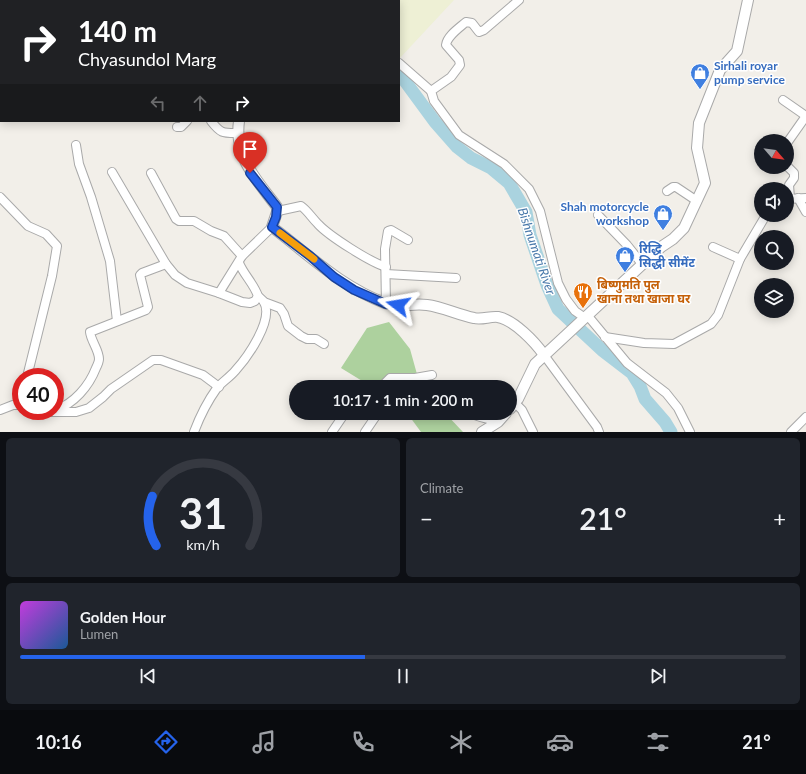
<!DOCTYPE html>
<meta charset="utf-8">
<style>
:root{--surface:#171b24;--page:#20242c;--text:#f1f3f6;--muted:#9ea1a6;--line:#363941;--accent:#2563eb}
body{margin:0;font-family:Lato,"Noto Sans Devanagari",sans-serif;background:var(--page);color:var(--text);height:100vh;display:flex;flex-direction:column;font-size:15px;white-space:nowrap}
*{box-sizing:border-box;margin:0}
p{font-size:13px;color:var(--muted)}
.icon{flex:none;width:22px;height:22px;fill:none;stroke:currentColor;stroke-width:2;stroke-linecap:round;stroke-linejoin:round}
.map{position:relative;height:432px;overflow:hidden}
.panel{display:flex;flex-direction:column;gap:6px;padding:6px;background:#0d0f14;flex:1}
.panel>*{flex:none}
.top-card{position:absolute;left:0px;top:0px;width:400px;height:122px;box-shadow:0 2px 10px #0003;background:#202124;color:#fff;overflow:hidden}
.needle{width:26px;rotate:118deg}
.tools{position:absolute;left:754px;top:134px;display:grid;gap:8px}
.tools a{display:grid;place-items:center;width:40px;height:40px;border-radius:50%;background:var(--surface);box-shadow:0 2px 10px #0003;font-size:20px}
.speed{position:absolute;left:12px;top:368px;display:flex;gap:8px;font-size:20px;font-weight:700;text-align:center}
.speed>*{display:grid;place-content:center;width:52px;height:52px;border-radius:50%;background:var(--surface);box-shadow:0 2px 10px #0003;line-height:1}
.speed .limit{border:6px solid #d22;background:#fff;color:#111}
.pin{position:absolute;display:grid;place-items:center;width:34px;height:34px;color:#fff;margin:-41px -17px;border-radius:50% 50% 50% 0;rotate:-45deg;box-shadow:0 0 4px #0007}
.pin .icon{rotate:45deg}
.me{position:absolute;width:44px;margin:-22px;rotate:284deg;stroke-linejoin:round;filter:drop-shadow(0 0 3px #0008)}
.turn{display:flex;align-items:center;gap:14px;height:84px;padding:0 12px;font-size:18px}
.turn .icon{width:52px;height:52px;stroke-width:2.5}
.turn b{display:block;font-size:28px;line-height:34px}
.lanes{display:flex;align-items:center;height:38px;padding:0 12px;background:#0003;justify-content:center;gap:20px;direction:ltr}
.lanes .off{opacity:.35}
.big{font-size:30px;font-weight:600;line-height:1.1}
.panel .tile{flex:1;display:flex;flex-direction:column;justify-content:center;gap:6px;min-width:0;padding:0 14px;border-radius:6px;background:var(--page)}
.panel .dial{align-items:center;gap:0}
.dial svg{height:104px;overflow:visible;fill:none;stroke:var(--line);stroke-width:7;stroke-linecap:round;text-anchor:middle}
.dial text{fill:var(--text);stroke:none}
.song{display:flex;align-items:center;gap:12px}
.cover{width:48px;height:48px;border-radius:6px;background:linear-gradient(135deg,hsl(290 70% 55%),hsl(210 70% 35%))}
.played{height:4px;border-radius:2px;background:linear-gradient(90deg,var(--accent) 45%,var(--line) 45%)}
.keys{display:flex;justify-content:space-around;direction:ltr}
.heat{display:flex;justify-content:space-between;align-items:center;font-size:22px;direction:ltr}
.panel .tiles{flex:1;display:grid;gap:6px;grid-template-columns:1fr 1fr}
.tile:last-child{grid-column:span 2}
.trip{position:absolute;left:289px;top:380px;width:228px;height:40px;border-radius:20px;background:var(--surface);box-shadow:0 2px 10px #0003;font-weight:600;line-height:40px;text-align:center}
.menu{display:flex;height:64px;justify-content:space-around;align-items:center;background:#090b0e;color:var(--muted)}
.menu .icon{width:28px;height:28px}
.menu .on{color:var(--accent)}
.menu b{font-size:18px;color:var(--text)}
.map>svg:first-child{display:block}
.farmland{fill:#eef0d5}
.forest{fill:#add19e}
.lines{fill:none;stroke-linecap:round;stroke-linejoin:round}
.river{stroke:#aad3df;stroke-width:13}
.minor-casing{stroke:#a9a9a9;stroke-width:10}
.tertiary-casing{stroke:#a9a9a9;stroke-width:12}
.minor{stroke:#fff;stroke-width:8}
.tertiary{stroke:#fff;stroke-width:10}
.route-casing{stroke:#184099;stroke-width:10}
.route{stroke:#2563eb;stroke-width:7}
.slow{stroke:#f59e0b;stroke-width:7}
.labels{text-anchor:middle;stroke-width:3;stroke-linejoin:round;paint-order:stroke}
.shop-label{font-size:12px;font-weight:bold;fill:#366cbe;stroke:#fff;text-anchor:start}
.food-label{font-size:12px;font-weight:bold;fill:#c56008;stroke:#fff;text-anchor:start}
.water-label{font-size:13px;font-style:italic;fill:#4a7aab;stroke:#fff}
</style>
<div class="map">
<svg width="806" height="432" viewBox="0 0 806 432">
<rect width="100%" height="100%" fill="#f2efe9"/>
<!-- farmland -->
<polygon class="farmland" points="347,0 454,0 399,59 399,1"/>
<!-- forest -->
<g class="forest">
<polygon points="389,322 410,349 420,385 422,387 372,387 341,368 367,328"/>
<polygon points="407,413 445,413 463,432 421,432"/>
</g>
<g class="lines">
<!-- river -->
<g class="river">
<polyline points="307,0 309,1"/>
<polyline points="399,73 435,122 457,147 471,158 491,168 509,183 526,212 530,235 547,285 558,309 602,350 632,373 640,386 645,399 665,422 671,432"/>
</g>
<!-- minor casing -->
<g class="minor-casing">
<g id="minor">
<polyline points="28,0 29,1"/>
<polyline points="320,0 321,1"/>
<path d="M519,0L484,30L479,32L472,23L466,22C459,28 447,36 446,45L459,60L460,65L451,77L431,91L434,101L459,135L504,164L529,189L540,211L558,283L566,299L575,311L585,318"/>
<polyline points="0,37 1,36"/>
<polyline points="399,63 431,91"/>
<polyline points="783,100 806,116"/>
<path d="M211,121C221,134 223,133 239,133"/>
<polyline points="177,127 181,127 187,121"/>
<polyline points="787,143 806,116"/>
<polyline points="76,145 79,164 91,197 110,261 117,321"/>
<polyline points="787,166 794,173 794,178 789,185 790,198"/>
<path d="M112,172L166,264L175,275L187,283L219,293L242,302L250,303L255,301L258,296C254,284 244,275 239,263"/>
<polyline points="151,173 176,219 179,221 194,221 211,231 224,236 242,256"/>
<polyline points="667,191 673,187 676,187 697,201"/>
<polyline points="0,197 28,226 46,234 57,246 52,276 27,377"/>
<polyline points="798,198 806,212"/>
<polyline points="787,199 806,198"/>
<path d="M278,211L301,206C308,211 311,217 318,224C329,236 370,262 386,267"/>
<polyline points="598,215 627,245 642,264"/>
<polyline points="713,247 740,259"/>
<polyline points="386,274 456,278"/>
<polyline points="219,293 242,256 272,227"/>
<polyline points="264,302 280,308 284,314 288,326 301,336 307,339 316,339 324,344"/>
<polyline points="386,304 385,249 388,231 391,230 408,240"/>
<polyline points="588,316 627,363 666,393 678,408 690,432"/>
<polyline points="605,337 644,343 674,344 711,324 718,315 740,259 766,215"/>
<polyline points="544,355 597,427 599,432"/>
<polyline points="384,387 385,383 390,378 415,378 432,375"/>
<polyline points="515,403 522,410 533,432"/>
<polyline points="0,410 13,405 21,405"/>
<path d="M55,410C74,404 89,386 96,368C97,366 99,362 99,359C99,350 91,341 90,332L146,310L148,307L140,275L142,273L166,264"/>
<polyline points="43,411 47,412 76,412 89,408 103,397 111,389 153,360 161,360 203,375 219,387"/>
<path d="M470,413C479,418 488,418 498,422"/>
<path d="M194,432C200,416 207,402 217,388C222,382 230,377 235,371C247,358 274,320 264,302C263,300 260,298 258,296"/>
<polyline points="332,432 345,413"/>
<polyline points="365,432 378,413"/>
<polyline points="791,432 806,417"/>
</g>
</g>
<!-- tertiary casing -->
<g class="tertiary-casing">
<g id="tertiary">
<polyline points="210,0 210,1"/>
<path d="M239,121C234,158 257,180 277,207V212L272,227C308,254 341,287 385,303C398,308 413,303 427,305C443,307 458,315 474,318C482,320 490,316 498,317C514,320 535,342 544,355"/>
<polyline points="510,409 518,399 535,364 661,247 673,239 684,228 705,183 697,148 699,123 720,70 737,51 748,0"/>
<polyline points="482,432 498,422 506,413"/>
</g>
</g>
<!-- minor -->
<use href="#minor" class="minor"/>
<!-- tertiary -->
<use href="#tertiary" class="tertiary"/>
</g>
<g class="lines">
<!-- route casing -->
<g class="route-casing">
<polyline id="route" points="250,173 277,207 276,217 272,227 310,256 334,277 354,290 386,304 398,305"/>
</g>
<!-- route -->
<use href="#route" class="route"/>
<!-- slow -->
<polyline class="slow" points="280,233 314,259"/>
</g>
<!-- icons -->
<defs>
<g id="shop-pin" transform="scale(1)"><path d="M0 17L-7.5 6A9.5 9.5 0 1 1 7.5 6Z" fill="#3f7fe0" stroke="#fff"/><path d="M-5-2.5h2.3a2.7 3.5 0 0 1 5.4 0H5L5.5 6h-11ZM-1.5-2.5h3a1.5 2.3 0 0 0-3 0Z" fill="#fff"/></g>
<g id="restaurant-pin" transform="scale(1)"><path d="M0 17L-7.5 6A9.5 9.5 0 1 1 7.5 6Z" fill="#e8710a" stroke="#fff"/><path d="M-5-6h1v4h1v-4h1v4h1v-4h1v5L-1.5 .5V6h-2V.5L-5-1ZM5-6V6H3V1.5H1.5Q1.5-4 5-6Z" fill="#fff"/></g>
</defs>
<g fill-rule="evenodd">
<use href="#shop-pin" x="700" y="73"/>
<use href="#shop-pin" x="663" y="214"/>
<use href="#shop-pin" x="625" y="256"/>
<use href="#restaurant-pin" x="583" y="292"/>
</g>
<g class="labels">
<!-- shop labels -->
<g class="shop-label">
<text x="714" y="70">Sirhali royar<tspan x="714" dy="14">pump service</tspan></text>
<text x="649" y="211" text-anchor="end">Shah motorcycle<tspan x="649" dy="14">workshop</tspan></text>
<text x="639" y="253">रिद्धि<tspan x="639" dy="14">सिद्धी सीमेंट</tspan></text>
</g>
<!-- food labels -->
<g class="food-label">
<text x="597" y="289">बिष्णुमति पुल<tspan x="597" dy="14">खाना तथा खाजा घर</tspan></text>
</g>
<!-- water labels -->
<g class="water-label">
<text transform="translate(537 251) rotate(71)" y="5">Bishnumati River</text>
</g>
</g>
</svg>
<div class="tools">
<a><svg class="needle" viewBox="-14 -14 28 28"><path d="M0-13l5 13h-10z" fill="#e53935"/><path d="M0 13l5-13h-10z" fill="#9ea1a6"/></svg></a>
<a><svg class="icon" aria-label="sound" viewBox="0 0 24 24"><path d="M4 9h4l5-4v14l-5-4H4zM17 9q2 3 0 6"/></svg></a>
<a><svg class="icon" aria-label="search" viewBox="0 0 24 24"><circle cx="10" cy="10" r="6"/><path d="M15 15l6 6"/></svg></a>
<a><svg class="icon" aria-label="layers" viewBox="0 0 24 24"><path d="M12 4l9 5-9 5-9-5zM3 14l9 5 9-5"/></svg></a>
</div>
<div class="speed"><div class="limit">40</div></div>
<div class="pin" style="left:250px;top:173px;background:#d93025"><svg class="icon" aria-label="arrive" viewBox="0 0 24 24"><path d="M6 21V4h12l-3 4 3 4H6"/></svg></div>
<svg class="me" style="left:398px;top:305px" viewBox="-20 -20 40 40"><path d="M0-17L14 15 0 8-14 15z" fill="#2563eb" stroke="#fff" stroke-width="4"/></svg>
<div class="trip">10:17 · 1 min · 200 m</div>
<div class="top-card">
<div class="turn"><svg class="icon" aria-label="right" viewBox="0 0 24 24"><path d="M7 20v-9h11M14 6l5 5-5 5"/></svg><div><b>140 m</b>Chyasundol Marg</div></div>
<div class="lanes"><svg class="icon off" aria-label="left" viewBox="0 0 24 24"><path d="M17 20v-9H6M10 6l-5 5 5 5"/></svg><svg class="icon off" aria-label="ahead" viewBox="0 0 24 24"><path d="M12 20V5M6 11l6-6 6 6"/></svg><svg class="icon" aria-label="right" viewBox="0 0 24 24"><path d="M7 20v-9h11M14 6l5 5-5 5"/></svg></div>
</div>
</div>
<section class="panel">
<div class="tiles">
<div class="tile dial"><svg viewBox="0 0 100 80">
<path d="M14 69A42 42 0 1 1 86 69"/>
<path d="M14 69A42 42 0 0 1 11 31" stroke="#2563eb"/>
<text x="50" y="56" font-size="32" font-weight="700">31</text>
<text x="50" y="72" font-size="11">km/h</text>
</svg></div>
<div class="tile"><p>Climate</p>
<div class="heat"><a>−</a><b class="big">21°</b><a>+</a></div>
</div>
<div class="tile">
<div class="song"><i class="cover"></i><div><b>Golden Hour</b><p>Lumen</p></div></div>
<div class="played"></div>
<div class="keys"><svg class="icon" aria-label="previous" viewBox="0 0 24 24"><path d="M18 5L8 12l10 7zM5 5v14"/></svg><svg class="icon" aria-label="pause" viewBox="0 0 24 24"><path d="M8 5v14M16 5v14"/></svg><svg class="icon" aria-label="next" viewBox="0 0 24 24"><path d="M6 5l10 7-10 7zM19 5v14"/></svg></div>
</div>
</div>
</section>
<nav class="menu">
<b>10:16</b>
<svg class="icon on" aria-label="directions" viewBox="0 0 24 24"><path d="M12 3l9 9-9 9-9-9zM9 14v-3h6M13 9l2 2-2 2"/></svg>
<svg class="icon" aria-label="music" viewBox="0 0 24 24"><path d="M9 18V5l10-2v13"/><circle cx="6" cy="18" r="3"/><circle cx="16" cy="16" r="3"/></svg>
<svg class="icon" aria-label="phone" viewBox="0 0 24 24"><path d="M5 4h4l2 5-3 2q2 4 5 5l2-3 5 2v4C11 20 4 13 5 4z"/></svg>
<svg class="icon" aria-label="climate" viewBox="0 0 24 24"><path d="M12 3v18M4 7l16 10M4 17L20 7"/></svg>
<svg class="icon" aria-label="car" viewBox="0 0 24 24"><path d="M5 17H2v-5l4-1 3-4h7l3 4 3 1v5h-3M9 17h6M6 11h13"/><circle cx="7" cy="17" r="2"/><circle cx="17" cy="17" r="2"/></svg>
<svg class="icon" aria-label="filters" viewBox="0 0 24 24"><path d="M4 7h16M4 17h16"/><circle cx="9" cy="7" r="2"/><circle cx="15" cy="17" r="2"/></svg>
<b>21°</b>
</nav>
